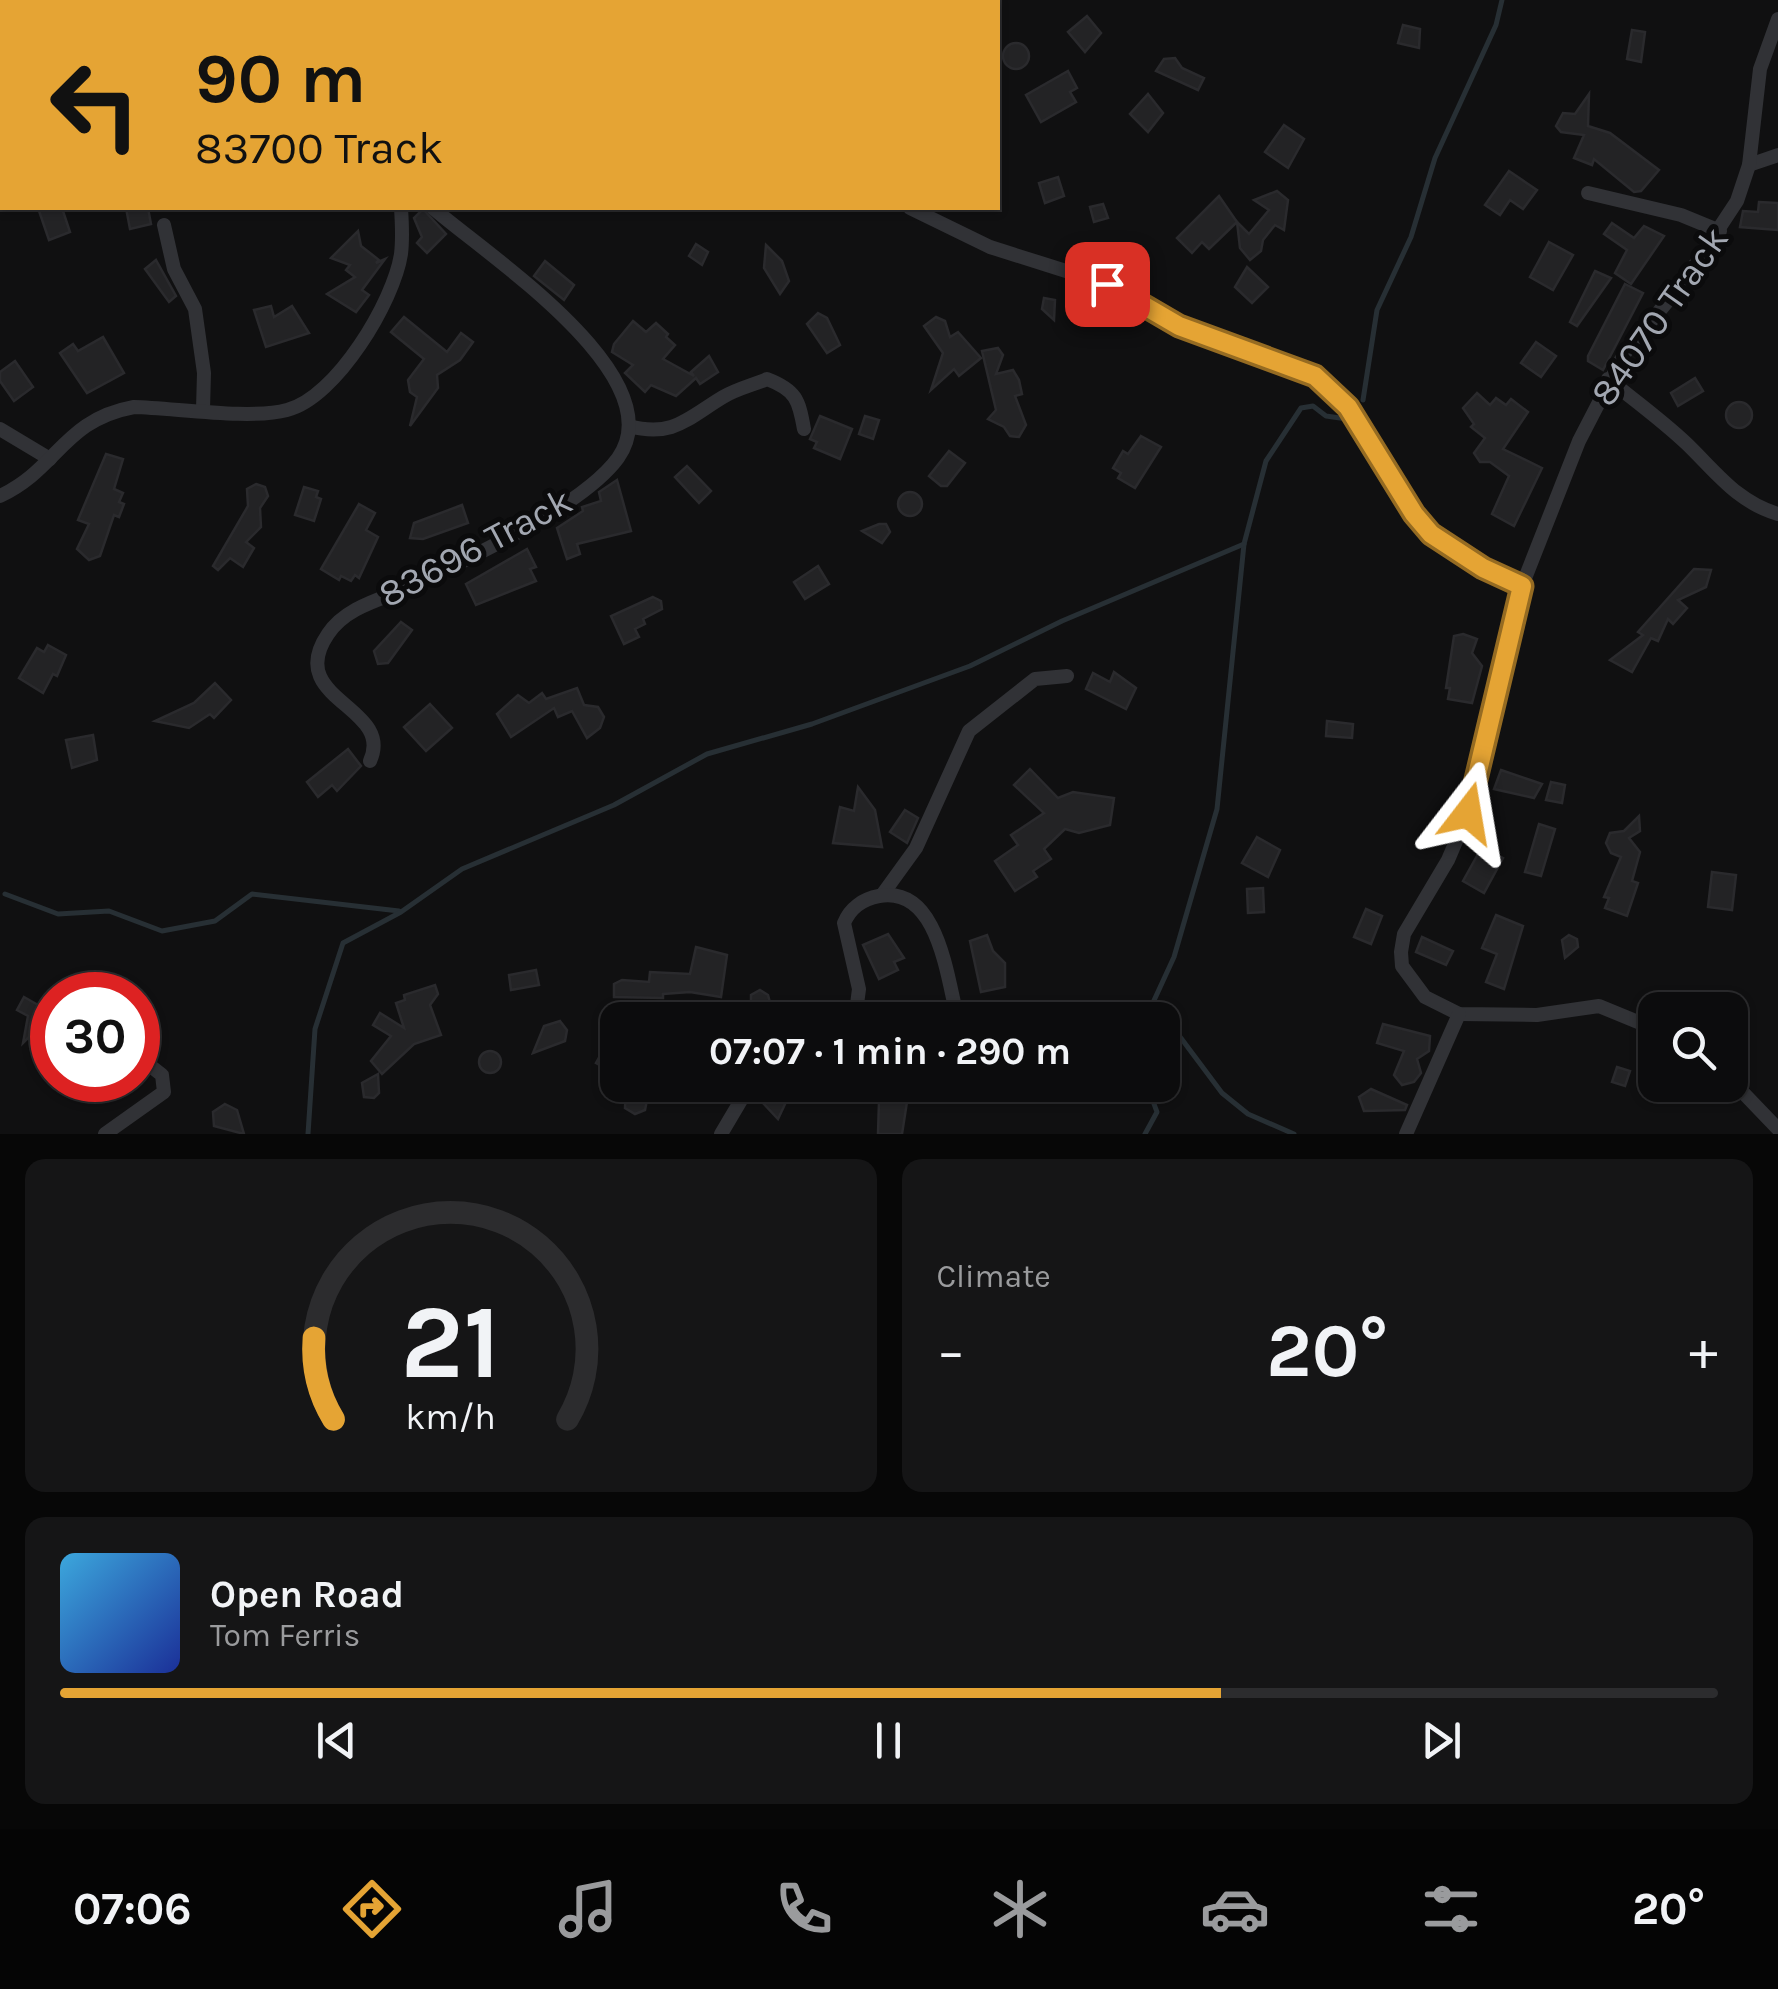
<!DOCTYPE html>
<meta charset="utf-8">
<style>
:root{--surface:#0c0c0d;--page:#151516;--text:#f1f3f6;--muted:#9a9b9d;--line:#2c2c2e;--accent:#e5a434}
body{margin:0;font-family:Karla,sans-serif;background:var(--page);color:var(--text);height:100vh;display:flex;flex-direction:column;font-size:38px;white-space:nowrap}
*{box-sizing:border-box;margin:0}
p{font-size:32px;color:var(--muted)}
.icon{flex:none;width:55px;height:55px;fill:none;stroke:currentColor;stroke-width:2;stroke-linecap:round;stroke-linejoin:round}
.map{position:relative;height:1134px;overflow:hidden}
.drawer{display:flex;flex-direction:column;gap:25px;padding:25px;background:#070707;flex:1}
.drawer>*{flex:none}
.banner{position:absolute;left:0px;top:0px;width:1000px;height:210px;box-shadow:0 2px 8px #0004,0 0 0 2px var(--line);background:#e5a434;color:#111;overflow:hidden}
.tools{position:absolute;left:1638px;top:992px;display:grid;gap:20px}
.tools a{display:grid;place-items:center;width:110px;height:110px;border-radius:20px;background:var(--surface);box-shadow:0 2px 8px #0004,0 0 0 2px var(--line);font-size:50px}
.speed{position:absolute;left:30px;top:972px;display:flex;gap:20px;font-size:50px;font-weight:700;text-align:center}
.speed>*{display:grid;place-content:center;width:130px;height:130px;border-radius:50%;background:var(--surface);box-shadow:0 2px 8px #0004,0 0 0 2px var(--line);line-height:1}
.speed .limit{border:15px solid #d22;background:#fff;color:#111}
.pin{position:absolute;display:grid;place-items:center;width:85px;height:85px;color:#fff;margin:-42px;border-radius:20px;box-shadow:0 5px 15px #0006}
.me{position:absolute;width:110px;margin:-55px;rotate:14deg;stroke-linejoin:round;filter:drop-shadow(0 0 8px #0008)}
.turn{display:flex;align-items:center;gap:35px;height:210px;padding:0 30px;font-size:45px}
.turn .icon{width:130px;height:130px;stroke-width:2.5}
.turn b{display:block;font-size:70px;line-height:85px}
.big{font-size:75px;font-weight:700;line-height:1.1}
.drawer .widget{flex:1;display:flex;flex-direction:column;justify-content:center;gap:15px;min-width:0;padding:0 35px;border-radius:20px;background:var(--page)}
.drawer .dial{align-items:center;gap:0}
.dial svg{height:260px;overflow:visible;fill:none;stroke:var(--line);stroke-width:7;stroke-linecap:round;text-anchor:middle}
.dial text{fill:var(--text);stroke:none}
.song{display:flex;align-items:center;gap:30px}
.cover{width:120px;height:120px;border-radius:15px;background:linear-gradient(135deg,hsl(200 70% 55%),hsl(230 70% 35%))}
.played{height:10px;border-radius:5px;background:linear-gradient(90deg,var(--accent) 70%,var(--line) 70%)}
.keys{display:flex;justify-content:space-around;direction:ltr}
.heat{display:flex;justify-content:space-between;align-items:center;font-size:55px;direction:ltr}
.drawer .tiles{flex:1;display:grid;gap:25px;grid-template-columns:1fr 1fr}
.widget:last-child{grid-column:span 2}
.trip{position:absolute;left:600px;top:1002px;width:580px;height:100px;border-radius:20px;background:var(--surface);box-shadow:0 2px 8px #0004,0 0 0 2px var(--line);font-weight:700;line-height:100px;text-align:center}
.tabs{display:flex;height:160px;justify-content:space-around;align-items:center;background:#050505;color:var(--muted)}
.tabs .icon{width:70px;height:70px}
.tabs .selected{color:var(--accent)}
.tabs b{font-size:45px;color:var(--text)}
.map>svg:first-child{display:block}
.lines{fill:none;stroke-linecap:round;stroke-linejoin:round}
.stream{stroke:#272f34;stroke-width:5}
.building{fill:#232325;stroke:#2a2a2d;stroke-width:2.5}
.street{stroke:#313236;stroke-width:14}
.route-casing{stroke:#956b22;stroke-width:25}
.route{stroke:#e5a434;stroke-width:18}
.labels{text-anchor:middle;stroke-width:10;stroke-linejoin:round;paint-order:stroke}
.street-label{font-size:38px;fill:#a2a7b1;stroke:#0b0b0c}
</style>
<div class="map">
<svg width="1778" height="1134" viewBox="0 0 1778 1134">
<rect width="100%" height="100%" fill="#101011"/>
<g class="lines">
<!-- stream -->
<g class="stream">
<polyline points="1363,400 1377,310 1411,237 1435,158 1496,25 1502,0"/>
<polyline points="5,894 58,914 109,911 162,931 215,921 252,894 399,911"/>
<polyline points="1154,1002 1222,1093 1248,1114 1294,1134"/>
<polyline points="1145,1020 1174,957 1217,809 1244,544 1266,461 1301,408 1313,406 1326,416 1347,419"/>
<polyline points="308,1134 315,1029 343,943 401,912 462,869 614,805 707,754 812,724 970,666 1062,621 1244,544"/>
<polyline points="1145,1134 1157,1112 1147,1085"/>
</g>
</g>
<!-- building -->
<g class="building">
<polygon points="1087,16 1101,33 1085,52 1068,32"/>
<polygon points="1403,25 1420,29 1419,48 1398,43"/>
<polygon points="1632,30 1645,32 1641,62 1627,59"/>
<circle cx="1016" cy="56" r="13"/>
<polygon points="1175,58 1182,68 1204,78 1198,90 1156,71 1164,59"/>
<polygon points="1068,71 1077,88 1070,92 1076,102 1041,122 1026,95"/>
<polygon points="1148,94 1163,113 1148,132 1130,114"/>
<polygon points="1589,94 1588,126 1610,133 1659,170 1641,191 1634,192 1594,159 1592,165 1574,158 1584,135 1561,132 1556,126 1563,113 1575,114"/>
<polygon points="1284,125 1304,139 1288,168 1265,152"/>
<polygon points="1509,171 1537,190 1523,209 1510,200 1500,215 1485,205"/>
<polygon points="1058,177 1064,196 1045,203 1039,183"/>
<polygon points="1277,191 1288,200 1284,230 1275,225 1263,240 1261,251 1250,260 1240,248 1237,222 1249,234 1269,210 1254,200"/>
<polygon points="1219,196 1237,222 1209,249 1202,242 1192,253 1177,238"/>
<polygon points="1759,202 1778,203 1778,230 1740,227 1743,211 1758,212"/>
<polygon points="1103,204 1108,218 1094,222 1090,207"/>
<polygon points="38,208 62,208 70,232 49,240"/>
<polygon points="126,208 148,208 151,224 130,229"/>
<polygon points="423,209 446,234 427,253 417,243 422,237 414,218"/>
<polygon points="1612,223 1634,238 1644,226 1664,236 1631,284 1615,273 1627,250 1604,234"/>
<polygon points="358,231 361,246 379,260 376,263 385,259 362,290 369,295 356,312 327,294 355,277 346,270 350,265 331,258"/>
<polygon points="1549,242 1573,255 1553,290 1530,277"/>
<polygon points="696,244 708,252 702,265 689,256"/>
<polygon points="766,245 782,261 789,281 780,294 764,268"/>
<polygon points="156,260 176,296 169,302 145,269"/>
<polygon points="545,261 574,285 564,300 534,276"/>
<polygon points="1247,267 1268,287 1252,303 1235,287"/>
<polygon points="1595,271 1611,278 1577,326 1570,322"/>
<polygon points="1625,284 1643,293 1603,370 1588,361 1588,356"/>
<polygon points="1044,298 1055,300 1054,320 1042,309"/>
<polygon points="271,306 274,317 292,306 309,333 266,347 254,310"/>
<polygon points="818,313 827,318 840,345 827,353 807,324"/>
<polygon points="404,317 447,352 461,333 473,342 460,360 437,375 438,388 410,426 417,397 410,392 408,380 424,359 391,332"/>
<polygon points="936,317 945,321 950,337 958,332 981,358 959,376 954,369 931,390 943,353 924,326"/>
<polygon points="633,321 646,332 656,323 668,334 666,337 675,345 663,359 694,376 691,372 709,356 718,372 700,384 696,378 676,396 651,385 645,392 625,373 633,365 612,352 614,344"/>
<polygon points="103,337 124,373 87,393 60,353 73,344 78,351"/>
<polygon points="1536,342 1556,356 1541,377 1521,363"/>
<polygon points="998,348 1003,355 996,374 1013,370 1019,380 1022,394 1015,396 1026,425 1019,437 1010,436 1004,427 988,419 996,410 982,351"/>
<polygon points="15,361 33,387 14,401 0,381 0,372"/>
<polygon points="1695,378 1703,391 1678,406 1671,393"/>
<polygon points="1477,393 1490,405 1496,398 1506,405 1511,399 1528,412 1503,449 1542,468 1514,526 1492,514 1509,476 1490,462 1480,462 1474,453 1485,438 1471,427 1474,424 1463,408"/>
<circle cx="1739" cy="415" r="13"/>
<polygon points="820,416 852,429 840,459 814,448 817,442 810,439"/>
<polygon points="865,416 879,420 873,439 859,434"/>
<polygon points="1141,436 1161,447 1135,488 1118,478 1121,473 1113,468 1123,451 1128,454"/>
<polygon points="949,451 965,463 947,486 941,486 929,476"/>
<polygon points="106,454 123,459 114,489 123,493 119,502 124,504 119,517 114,515 100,556 89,560 77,549 89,524 78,520"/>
<polygon points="687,466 711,491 699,503 675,477"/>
<polygon points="617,480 631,531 577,544 580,554 567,559 557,528 583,511 582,507 601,501 599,492"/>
<polygon points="256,484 265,487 268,496 260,508 261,527 246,542 254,548 243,567 230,558 218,570 213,566 248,506 247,489"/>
<polygon points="304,487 318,491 316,497 321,499 314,521 295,515"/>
<circle cx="910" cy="504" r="12"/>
<polygon points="359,504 375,513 366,530 378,537 359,578 355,575 351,581 341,576 339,580 321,569"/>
<polygon points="462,505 468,523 423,539 410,538 414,523"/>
<polygon points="879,524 886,524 890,532 882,543 862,531"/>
<polygon points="527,549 536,567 530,569 536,581 476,605 466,584"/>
<polygon points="818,566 829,584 805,599 794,582"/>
<polygon points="1694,569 1711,570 1706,587 1678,600 1687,608 1673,624 1668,619 1658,641 1651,638 1632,672 1610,660 1643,635 1638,632"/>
<polygon points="653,597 661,601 662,609 643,619 645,624 635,629 639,637 624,644 611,616"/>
<polygon points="401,622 412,630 388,663 378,664 374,651"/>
<polygon points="1463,634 1477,639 1472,653 1482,666 1472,703 1448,699 1450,688 1446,688 1454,636"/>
<polygon points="48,645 66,655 57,676 53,674 43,693 19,678 37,648 44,652"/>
<polygon points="1114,672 1136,688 1126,709 1086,689 1093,673 1110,682"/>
<polygon points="215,683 231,700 214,718 210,714 189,728 155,721 194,703"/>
<polygon points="577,688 584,705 598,707 604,717 600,728 587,738 572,711 558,717 554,708 511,737 497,714 518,695 529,703 542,693 546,699"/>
<polygon points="430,704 452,728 426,751 404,727"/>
<polygon points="1327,721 1353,724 1352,738 1326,736"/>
<polygon points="93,735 97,760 72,768 66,740"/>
<polygon points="348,749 361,766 337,791 332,785 318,797 307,782"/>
<polygon points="1030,769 1058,798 1073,792 1114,798 1110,825 1079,833 1065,829 1044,849 1051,859 1033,871 1037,877 1015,891 995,861 1018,845 1011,835 1044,813 1014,785"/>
<polygon points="1501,770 1542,784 1534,798 1494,789"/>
<polygon points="1551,782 1565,785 1562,803 1546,800"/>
<polygon points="858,787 875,810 882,847 833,843 840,807 854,811"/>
<polygon points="905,810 918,818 907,843 890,832"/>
<polygon points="1639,816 1640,831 1629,838 1640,852 1632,881 1638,883 1627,916 1605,908 1609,898 1604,897 1621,857 1611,853 1606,843 1610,833 1624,831"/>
<polygon points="1539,824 1555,829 1541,876 1525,872"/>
<polygon points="1257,837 1280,850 1268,877 1242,863"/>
<polygon points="1482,847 1503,858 1484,893 1463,881"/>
<polygon points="1712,872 1736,875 1732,910 1708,907"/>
<polygon points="1263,888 1264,912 1248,913 1247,889"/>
<polygon points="1366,909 1382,916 1371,944 1354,937"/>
<polygon points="1496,915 1523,926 1504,989 1486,982 1497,954 1482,948"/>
<polygon points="888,934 904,958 894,962 898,970 879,979 863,945"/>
<polygon points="987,935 993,951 1005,963 1005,987 981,992 970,941"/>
<polygon points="1569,935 1577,939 1578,947 1565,958 1562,940"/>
<polygon points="1422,937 1453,951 1446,965 1416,952"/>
<polygon points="696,947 727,955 721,997 690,992 663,994 663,998 614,997 614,984 622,980 649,982 650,972 690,974"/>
<polygon points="536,970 539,985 511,990 509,975"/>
<polygon points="435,985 438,994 430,1005 441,1035 414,1044 382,1074 371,1061 391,1036 373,1025 380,1013 404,1028 396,1003 405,1000 404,995"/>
<polygon points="760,990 768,995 773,1014 751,1005 751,995"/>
<polygon points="24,997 52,1013 46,1026 42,1024 23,1043 28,1016 17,1010"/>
<polygon points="560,1021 567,1030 565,1041 533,1053 544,1026"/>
<polygon points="1383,1024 1430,1036 1429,1051 1417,1059 1421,1073 1414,1082 1402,1085 1394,1075 1404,1051 1377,1043"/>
<polygon points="605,1047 618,1054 618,1075 596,1063"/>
<circle cx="490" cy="1062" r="11"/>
<polygon points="1617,1067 1630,1071 1625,1086 1612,1082"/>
<polygon points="378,1074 379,1093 374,1098 364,1097 362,1083"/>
<polygon points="626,1085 650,1085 645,1110 635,1114 625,1108"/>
<polygon points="776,1085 801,1085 795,1097 786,1102 778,1119 762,1102"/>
<polygon points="1371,1089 1407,1105 1405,1110 1364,1111 1359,1097"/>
<polygon points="879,1101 907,1102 902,1134 878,1134"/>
<polygon points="225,1104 237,1110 244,1134 214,1126 213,1112"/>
</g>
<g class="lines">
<!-- street -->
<g class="street">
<polyline points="275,0 277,2"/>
<polyline points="483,2 486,0"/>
<polyline points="1749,165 1778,155"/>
<polyline points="1588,193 1681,215 1720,231"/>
<polyline points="910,208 990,247 1107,284 1179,326 1315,376 1348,407 1414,514 1431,534 1483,568 1522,586"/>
<polyline points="164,225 174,269 195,309 204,373 203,409"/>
<path d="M1608,379C1634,400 1663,421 1687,444C1716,472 1737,502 1778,514"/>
<path d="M629,426C673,438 688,418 723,397C736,389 753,385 767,379C796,390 799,400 804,429"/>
<polyline points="0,429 50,459"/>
<path d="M0,496C58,469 63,420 134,407C175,408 251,420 287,410C336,398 394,301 401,254C403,238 402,223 401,208"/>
<path d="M370,761C395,706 283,700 328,634C348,604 389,598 419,583C474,555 583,506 618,458C676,377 484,253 433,208"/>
<polyline points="882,895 916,848 969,731 1035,679 1067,676"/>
<path d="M855,1020L859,989L844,923C850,908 863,899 879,896C939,885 947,979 958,1020"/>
<polyline points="1655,1029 1599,1006 1537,1015 1459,1014 1425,997 1402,966 1401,952 1404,934 1448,860 1468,813 1522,586 1579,441 1624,354 1685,280 1737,201 1749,165 1760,69 1778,19"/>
<polyline points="1730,1079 1778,1129"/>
<polyline points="105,1134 164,1092 162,1075 139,1057"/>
<polyline points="721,1134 750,1085"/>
<polyline points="1406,1134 1459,1014"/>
</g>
</g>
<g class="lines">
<!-- route casing -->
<g class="route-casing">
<polyline id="route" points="1107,284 1179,326 1315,376 1348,407 1414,514 1431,534 1483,568 1522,586 1468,813"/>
</g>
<!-- route -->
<use href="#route" class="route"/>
</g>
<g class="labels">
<!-- street labels -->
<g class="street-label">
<text transform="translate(1659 316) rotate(-55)" y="13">84070 Track</text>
<text transform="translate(475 547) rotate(-28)" y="13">83696 Track</text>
</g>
</g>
</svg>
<div class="tools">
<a><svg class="icon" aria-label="search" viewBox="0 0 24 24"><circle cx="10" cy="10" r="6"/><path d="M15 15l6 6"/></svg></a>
</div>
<div class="speed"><div class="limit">30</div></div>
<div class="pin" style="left:1107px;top:284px;background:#d93025"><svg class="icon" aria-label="arrive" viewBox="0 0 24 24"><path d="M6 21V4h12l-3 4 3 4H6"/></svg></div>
<svg class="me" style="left:1468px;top:813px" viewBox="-20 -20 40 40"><path d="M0-17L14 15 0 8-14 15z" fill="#e5a434" stroke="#fff" stroke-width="4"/></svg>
<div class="trip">07:07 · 1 min · 290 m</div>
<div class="banner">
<div class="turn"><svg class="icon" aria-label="left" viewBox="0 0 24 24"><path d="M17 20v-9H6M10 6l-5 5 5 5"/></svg><div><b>90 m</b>83700 Track</div></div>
</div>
</div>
<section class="drawer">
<div class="tiles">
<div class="widget dial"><svg viewBox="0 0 100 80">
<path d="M14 69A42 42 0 1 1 86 69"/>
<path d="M14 69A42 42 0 0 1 8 44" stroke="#e5a434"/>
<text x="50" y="56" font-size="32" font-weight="700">21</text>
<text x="50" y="72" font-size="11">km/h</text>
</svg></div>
<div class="widget"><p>Climate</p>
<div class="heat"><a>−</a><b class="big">20°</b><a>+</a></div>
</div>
<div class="widget">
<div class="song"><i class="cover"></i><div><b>Open Road</b><p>Tom Ferris</p></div></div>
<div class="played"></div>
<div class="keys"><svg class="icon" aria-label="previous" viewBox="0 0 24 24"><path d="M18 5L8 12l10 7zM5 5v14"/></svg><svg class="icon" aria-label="pause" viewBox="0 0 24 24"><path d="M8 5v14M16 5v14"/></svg><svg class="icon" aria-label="next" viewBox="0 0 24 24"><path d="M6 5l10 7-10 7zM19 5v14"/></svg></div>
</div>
</div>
</section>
<nav class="tabs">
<b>07:06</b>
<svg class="icon selected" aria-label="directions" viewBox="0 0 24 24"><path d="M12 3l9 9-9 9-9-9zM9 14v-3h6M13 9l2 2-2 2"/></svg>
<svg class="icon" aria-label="music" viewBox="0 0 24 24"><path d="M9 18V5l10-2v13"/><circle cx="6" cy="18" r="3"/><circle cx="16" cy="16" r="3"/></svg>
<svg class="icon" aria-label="phone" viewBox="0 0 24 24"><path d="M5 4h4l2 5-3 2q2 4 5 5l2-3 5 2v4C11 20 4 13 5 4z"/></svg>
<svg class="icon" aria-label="climate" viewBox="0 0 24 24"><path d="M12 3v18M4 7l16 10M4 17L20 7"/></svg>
<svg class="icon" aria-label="car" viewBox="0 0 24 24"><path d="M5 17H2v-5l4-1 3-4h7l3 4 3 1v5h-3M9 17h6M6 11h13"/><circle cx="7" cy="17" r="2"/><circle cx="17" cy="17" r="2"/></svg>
<svg class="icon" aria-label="filters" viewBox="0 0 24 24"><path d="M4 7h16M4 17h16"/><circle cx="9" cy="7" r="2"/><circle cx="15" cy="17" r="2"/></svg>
<b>20°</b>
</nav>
